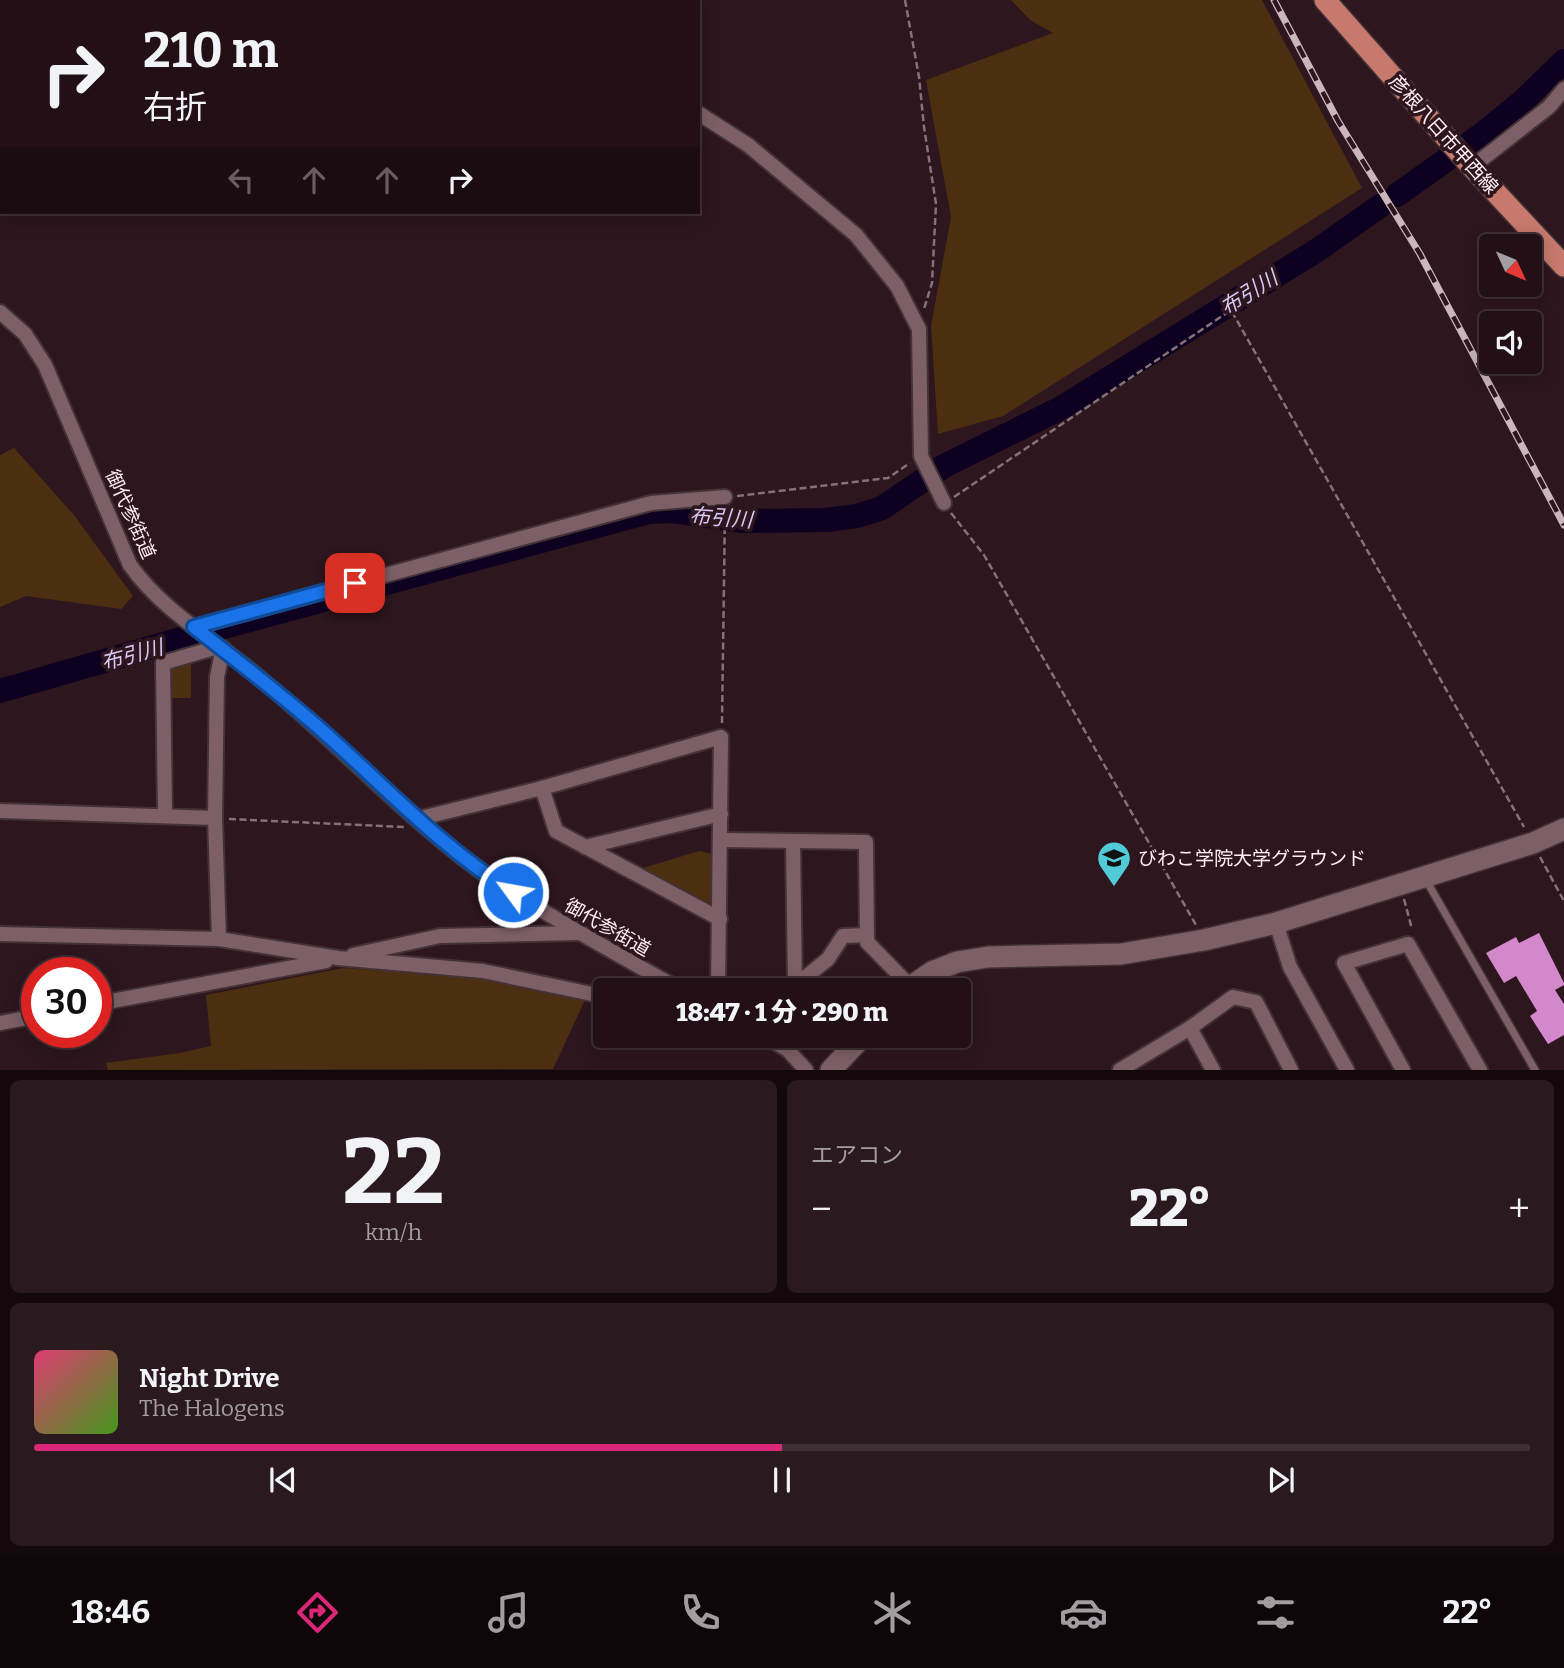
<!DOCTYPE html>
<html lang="ja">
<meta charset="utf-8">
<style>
:root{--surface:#221016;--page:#2a191f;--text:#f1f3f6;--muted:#a29da1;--line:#3f3035;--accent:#db2777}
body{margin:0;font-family:Bitter,"Noto Sans JP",serif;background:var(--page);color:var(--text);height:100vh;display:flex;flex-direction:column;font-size:26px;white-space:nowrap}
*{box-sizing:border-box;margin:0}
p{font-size:23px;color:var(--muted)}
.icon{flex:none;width:38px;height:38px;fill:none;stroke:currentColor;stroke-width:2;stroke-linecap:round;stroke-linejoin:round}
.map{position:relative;height:1070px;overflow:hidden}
.panel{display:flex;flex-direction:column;gap:10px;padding:10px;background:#13090c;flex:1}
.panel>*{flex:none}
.hud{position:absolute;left:0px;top:0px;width:700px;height:214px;box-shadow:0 4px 18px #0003,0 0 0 2px var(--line);background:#221016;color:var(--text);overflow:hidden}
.needle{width:46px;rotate:134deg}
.controls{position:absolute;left:1479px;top:234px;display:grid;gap:14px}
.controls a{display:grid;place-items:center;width:63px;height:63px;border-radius:7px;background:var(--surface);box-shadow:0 4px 18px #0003,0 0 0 2px var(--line);font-size:35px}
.speed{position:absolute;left:21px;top:957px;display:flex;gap:14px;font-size:35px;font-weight:700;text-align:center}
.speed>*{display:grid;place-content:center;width:91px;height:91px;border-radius:50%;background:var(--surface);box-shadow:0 4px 18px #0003,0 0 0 2px var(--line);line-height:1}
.speed .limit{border:10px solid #d22;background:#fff;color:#111}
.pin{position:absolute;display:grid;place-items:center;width:60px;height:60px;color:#fff;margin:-30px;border-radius:14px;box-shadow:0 4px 10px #0006}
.me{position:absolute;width:77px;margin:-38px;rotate:302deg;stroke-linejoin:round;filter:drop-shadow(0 0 5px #0008)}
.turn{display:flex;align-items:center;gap:24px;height:147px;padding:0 28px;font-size:32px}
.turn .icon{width:91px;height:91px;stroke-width:2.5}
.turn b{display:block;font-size:49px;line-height:60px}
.lanes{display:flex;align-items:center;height:66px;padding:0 28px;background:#0003;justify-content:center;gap:35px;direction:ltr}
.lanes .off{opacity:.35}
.big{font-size:52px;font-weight:800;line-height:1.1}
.panel .tile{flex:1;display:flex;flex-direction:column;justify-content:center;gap:10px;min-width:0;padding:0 24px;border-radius:10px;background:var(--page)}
.panel .dial{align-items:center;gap:0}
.dial b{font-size:91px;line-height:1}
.song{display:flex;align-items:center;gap:21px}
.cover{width:84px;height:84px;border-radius:10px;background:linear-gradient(135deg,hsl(340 70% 55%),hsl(100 70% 35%))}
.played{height:7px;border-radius:4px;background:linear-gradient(90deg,var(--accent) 50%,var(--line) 50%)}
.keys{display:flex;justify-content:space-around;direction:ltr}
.heat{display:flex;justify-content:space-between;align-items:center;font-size:38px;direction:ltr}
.panel .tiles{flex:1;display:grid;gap:10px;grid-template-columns:1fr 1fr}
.tile:last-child{grid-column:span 2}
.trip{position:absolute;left:593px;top:978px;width:378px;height:70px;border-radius:7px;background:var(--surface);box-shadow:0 4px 18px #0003,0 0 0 2px var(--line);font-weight:800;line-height:70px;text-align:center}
.dock{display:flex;height:112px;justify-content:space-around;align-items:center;background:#0e0609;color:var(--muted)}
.dock .icon{width:49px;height:49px}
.dock .current{color:var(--accent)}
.dock b{font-size:32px;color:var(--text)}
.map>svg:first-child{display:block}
.green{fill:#4c2f10}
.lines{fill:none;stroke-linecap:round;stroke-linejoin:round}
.river{stroke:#0d0020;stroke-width:24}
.building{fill:#d288ca}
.lane-casing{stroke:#433236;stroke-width:10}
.street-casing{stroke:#433236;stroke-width:18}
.secondary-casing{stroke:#433236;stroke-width:24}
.primary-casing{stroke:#433236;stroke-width:24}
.path{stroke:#867177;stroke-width:2.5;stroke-dasharray:7 3.5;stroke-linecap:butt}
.lane{stroke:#7d6067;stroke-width:7}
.street{stroke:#7d6067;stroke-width:14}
.secondary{stroke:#7d6067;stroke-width:21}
.primary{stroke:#c7796d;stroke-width:21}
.rail-casing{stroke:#cab6bb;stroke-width:7}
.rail{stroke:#2d161d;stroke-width:4.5;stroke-dasharray:13;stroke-linecap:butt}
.route-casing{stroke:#114b97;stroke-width:18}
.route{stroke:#1a73e8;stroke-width:12}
.labels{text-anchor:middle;stroke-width:7;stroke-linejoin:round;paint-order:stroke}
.street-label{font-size:19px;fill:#ffedf1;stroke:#2d161d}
.poi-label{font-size:19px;fill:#ffedf1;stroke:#2d161d;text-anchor:start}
.water-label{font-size:21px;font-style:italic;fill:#d8caf6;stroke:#2d161d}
</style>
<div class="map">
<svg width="1564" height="1070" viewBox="0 0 1564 1070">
<rect width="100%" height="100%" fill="#2d161d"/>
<!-- green -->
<g class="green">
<polygon points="1011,0 1262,0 1362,188 1003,416 938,434 931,326 951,217 926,80 1053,33 1030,20"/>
<polygon points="14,448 74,515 133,596 121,609 26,596 0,607 0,455"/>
<polygon points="191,664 191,698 166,698 167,675 172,668"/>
<polygon points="699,851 713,854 714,903 702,902 640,869"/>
<polygon points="343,968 480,978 585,1000 553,1069 108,1070 106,1063 180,1053 211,1046 206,995"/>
</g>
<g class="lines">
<!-- river -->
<g class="river">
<polyline points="1397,195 1481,135 1523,101 1564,61"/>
<polyline points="0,691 198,634 649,512 673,511 743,521 826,520 857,516 882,508 944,466 1061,408 1316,251 1380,206"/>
</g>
</g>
<!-- building -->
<polygon class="building" points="1539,933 1564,983 1564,985 1555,990 1564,1004 1564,1035 1548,1044 1530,1016 1537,1011 1516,976 1504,983 1486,953 1516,937 1519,943"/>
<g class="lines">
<!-- lane casing -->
<g class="lane-casing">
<polyline id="lane" points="1426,880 1535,1070"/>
</g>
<!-- street casing -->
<g class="street-casing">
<g id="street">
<polyline points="592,0 593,2"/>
<polyline points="698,113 748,145 856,235 897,286 919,329 921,456 944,503"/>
<polyline points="1472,167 1549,107 1564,89"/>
<path d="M0,312L25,334L45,365L130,565C163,612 218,642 261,679C335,741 404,815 480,871C501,887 525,900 548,914C592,940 636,965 681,990"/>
<polyline points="194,627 651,503 725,497"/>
<polyline points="542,788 556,831 720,919"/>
<polyline points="0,811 215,818"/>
<polyline points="165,816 163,663 214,648 223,648 217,677 215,818 219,939"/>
<polyline points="417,819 542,788 721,737 718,990"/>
<polyline points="720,840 866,842 867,942 910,986"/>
<polyline points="793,841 795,985"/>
<polyline points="585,847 721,814"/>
<polyline points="1276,923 1290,967 1347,1070"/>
<polyline points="0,934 219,939 338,958 483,971 606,997"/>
<polyline points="353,955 440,936 579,933"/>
<polyline points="719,989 765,990"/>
<polyline points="790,990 828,959 843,936 867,935"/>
<polyline points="96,1004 326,961"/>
<polyline points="0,1023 37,1016"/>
<polyline points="1190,1028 1213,1070"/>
<polyline points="764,1036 788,1050 806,1070"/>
<polyline points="1120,1070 1190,1028 1233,997 1256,1002 1291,1070"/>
<polyline points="1403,1070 1344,963 1408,944 1480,1070"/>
</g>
</g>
<!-- secondary casing -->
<g class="secondary-casing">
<g id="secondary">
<polyline points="906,990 932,972 957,962 988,957 1121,954 1204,940 1276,923 1533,843 1564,829"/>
<polyline points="831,1070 863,1036"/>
</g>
</g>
<!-- primary casing -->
<g class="primary-casing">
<polyline id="primary" points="1325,0 1472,167 1564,266"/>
</g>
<!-- path -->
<g class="path">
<polyline points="905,0 919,77 924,127 936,204 932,283 924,309"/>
<polyline points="630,2 634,0"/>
<polyline points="737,496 888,478 910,463"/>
<polyline points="954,497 1231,310 1524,827"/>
<polyline points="951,513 984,555 1196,925"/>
<polyline points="722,723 725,509"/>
<polyline points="229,819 404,827"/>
<polyline points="1540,857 1564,901"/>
<polyline points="1404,899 1412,929"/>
</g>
<!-- lane -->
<use href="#lane" class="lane"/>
<!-- street -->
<use href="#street" class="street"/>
<!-- secondary -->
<use href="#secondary" class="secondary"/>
<!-- primary -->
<use href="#primary" class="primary"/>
<!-- rail casing -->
<g class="rail-casing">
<polyline id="rail" points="1274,0 1338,121 1420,254 1564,525"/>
</g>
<!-- rail -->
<use href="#rail" class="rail"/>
</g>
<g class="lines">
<!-- route casing -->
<g class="route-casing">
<path id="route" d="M355,583L194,627C236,660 278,692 318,727C383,784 440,847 513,892"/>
</g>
<!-- route -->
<use href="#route" class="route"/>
</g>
<!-- icons -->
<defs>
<g id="university-pin" transform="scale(1.75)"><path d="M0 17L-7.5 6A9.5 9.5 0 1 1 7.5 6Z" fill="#52cbd9" stroke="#2d161d"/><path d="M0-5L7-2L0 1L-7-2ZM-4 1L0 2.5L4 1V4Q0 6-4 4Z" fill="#111"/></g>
</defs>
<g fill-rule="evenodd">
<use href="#university-pin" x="1114" y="858"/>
</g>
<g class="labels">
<!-- street labels -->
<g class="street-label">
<text transform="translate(1444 134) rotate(48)" y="7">彦根八日市甲西線</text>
<text transform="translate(131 514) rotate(66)" y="7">御代参街道</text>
<text transform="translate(608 927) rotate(30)" y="7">御代参街道</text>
</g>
<!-- poi labels -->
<g class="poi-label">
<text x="1138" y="865">びわこ学院大学グラウンド</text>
</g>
<!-- water labels -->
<g class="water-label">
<text transform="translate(1249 293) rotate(-32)" y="7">布引川</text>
<text transform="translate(721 518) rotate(4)" y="7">布引川</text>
<text transform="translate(132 655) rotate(-15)" y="7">布引川</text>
</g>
</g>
</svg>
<div class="controls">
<a><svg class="needle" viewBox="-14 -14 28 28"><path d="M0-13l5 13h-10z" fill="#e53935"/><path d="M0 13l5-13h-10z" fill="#a29da1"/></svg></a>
<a><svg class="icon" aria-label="sound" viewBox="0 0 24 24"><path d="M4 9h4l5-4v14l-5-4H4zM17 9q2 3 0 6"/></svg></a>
</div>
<div class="speed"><div class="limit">30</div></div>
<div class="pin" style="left:355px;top:583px;background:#d93025"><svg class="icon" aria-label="arrive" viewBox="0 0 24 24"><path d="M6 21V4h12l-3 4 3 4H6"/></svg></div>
<svg class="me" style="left:513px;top:892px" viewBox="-20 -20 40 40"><circle r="17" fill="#1a73e8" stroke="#fff" stroke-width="3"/><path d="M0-11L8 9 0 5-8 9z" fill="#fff"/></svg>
<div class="trip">18:47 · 1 分 · 290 m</div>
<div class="hud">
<div class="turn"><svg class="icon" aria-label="right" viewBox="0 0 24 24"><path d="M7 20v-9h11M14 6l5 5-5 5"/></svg><div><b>210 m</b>右折</div></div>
<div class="lanes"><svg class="icon off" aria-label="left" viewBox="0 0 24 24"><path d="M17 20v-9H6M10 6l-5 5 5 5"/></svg><svg class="icon off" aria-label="ahead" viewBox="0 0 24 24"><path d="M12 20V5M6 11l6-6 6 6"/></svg><svg class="icon off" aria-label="ahead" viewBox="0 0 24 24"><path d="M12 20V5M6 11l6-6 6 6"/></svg><svg class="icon" aria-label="right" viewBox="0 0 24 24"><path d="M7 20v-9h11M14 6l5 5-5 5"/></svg></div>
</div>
</div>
<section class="panel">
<div class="tiles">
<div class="tile dial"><b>22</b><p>km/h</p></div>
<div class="tile"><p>エアコン</p>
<div class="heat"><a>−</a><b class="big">22°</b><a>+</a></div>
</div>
<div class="tile">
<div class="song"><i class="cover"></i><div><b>Night Drive</b><p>The Halogens</p></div></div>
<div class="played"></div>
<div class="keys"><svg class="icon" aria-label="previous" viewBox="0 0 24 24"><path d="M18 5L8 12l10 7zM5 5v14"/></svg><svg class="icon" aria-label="pause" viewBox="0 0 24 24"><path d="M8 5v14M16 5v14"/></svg><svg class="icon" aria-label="next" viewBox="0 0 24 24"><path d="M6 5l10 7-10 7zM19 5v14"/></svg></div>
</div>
</div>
</section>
<nav class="dock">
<b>18:46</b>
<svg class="icon current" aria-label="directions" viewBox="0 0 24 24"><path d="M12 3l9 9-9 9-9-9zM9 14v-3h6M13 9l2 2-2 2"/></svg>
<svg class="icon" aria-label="music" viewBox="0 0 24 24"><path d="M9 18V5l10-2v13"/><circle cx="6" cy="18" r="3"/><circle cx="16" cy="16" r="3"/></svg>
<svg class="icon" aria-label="phone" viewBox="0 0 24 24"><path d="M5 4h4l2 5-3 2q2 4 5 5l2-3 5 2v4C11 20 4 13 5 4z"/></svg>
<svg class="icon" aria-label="climate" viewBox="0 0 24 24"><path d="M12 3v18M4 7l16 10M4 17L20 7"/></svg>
<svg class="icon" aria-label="car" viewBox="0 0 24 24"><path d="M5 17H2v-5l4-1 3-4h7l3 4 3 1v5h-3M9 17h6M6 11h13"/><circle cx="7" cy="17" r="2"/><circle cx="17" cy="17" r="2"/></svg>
<svg class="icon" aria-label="filters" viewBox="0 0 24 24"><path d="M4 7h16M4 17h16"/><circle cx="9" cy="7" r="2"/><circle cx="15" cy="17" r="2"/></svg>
<b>22°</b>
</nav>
